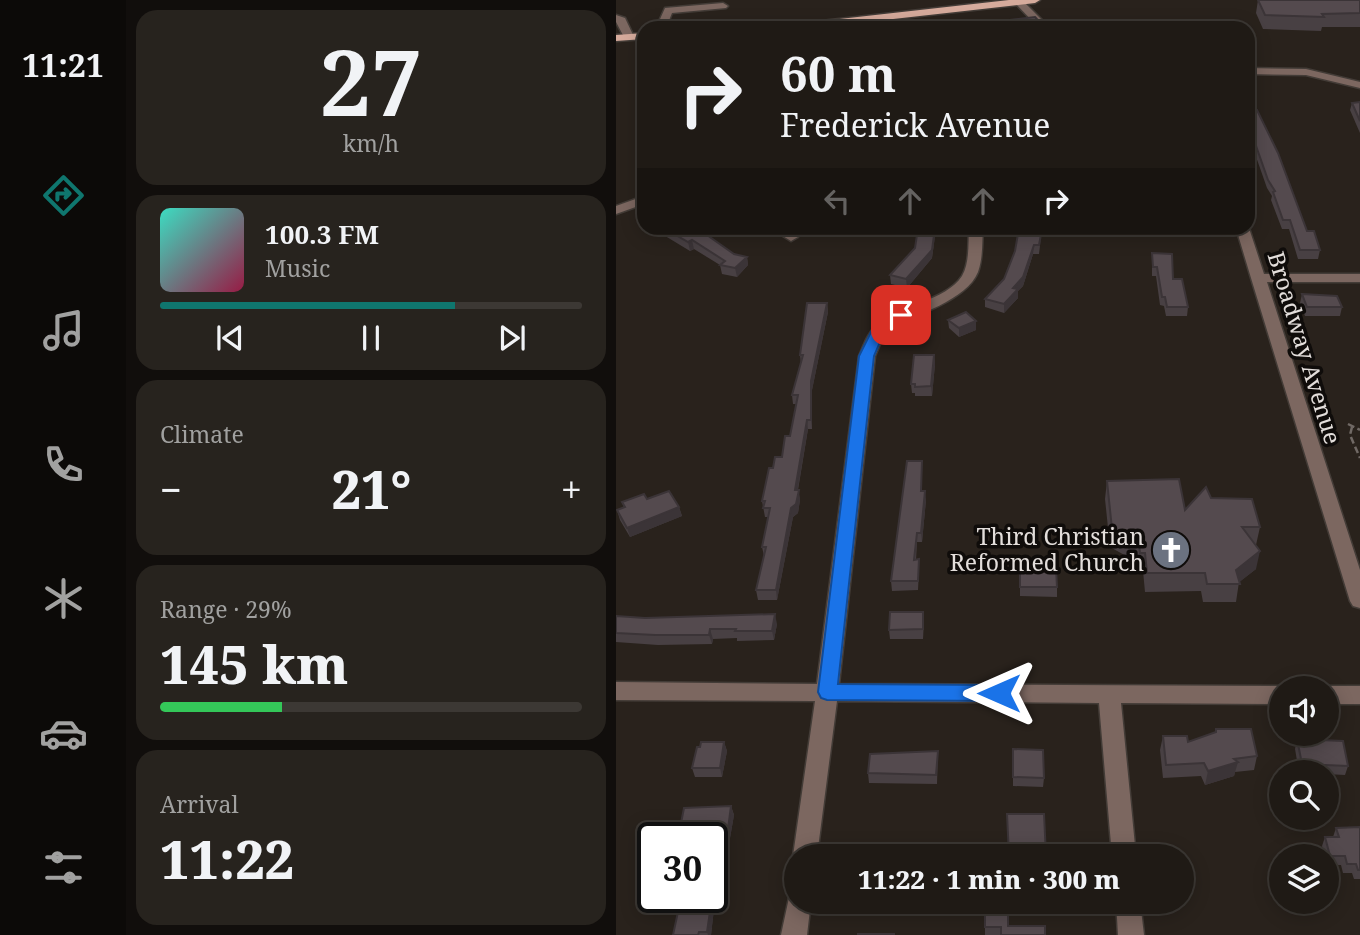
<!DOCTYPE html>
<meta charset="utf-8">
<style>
:root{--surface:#1f1a15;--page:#27231e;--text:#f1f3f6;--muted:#a1a1a0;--line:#3c3834;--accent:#0f766e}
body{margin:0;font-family:"Noto Serif",serif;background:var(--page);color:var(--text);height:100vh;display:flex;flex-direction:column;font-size:26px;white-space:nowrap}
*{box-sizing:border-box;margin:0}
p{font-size:23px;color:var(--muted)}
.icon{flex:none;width:38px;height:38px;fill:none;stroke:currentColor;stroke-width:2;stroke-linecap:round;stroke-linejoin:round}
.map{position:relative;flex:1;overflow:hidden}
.sheet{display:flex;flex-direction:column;gap:10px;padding:10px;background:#110e0c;width:490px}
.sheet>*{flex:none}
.top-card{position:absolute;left:21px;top:21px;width:618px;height:214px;border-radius:21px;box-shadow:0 4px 18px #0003,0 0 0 2px var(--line);background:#1f1a15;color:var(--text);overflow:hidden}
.controls{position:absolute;left:653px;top:676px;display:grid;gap:14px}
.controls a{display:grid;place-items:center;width:70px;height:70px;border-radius:50%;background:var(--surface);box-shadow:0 4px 18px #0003,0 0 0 2px var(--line);font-size:35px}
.speed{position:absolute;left:21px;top:822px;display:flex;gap:14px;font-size:35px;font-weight:700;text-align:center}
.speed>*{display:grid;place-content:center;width:91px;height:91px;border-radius:50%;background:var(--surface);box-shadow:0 4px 18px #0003,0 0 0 2px var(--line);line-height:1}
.speed .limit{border:4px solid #111;border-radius:10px;background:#fff;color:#111}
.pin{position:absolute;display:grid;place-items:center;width:60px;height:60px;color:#fff;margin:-30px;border-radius:14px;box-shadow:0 4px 10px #0006}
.me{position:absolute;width:77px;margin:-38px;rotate:270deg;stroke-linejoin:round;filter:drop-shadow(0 0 5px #0008)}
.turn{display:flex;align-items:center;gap:24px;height:147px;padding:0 28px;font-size:32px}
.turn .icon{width:91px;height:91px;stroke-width:2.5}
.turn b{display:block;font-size:49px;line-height:60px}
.lanes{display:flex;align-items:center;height:66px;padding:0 28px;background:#0003;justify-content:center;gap:35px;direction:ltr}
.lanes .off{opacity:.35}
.big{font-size:52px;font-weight:800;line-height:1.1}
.sheet .widget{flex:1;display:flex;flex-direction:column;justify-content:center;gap:10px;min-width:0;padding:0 24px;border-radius:21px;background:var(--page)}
.sheet .dial{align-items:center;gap:0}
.dial b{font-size:91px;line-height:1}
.song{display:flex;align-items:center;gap:21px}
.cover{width:84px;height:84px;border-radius:10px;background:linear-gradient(135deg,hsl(170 70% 55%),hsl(340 70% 35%))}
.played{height:7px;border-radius:4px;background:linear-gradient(90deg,var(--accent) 70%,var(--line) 70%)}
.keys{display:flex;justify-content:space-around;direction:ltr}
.heat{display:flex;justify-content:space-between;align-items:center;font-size:38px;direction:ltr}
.charge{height:10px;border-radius:5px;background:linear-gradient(90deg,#34c759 29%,var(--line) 0)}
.trip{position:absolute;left:168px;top:844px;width:410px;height:70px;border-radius:35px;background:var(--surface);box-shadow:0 4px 18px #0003,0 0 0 2px var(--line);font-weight:800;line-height:70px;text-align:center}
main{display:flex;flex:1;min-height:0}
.tabs{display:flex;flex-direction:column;width:126px;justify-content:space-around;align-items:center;background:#0c0a08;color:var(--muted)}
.tabs .icon{width:49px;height:49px}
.tabs .current{color:var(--accent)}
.tabs b{font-size:32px;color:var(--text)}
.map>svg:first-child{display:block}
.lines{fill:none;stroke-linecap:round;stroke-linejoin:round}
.minor-casing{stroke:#433c37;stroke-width:3}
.major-casing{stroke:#433c37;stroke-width:3}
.path{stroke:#706965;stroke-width:2.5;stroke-dasharray:7 3.5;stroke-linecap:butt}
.minor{fill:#7c6760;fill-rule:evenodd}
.major{fill:#d6ab9c;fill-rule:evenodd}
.wall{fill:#484043}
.shaded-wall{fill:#3b3437}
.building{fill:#544a4e;stroke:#3b3437;stroke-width:2}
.route{fill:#1a73e8;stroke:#114b97;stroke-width:2}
.labels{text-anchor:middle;stroke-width:7;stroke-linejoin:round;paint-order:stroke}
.street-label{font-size:23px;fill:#e3dedb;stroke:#0f0c0a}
.poi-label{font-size:23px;fill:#e3dedb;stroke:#0f0c0a;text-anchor:end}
</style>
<main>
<nav class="tabs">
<b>11:21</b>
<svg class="icon current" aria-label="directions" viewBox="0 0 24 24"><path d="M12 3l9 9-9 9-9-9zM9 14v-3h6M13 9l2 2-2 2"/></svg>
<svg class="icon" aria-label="music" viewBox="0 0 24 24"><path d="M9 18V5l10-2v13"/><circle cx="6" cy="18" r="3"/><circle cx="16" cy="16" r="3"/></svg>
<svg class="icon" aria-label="phone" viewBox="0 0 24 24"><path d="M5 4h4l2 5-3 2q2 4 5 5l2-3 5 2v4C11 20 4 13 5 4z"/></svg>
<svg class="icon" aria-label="climate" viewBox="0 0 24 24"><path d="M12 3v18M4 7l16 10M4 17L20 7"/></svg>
<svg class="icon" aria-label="car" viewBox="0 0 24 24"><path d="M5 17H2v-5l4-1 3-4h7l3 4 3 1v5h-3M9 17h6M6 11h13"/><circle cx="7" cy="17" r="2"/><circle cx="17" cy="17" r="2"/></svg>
<svg class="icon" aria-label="filters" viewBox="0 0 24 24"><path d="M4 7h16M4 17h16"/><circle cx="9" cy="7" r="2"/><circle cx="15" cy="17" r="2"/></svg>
</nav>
<section class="sheet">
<div class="widget dial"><b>27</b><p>km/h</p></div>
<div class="widget">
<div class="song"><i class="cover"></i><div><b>100.3 FM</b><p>Music</p></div></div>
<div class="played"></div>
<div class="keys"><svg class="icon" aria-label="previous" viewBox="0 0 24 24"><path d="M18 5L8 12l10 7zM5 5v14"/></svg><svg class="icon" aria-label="pause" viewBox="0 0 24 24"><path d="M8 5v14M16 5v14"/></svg><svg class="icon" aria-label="next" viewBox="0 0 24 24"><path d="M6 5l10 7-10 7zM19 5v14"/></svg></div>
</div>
<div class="widget"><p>Climate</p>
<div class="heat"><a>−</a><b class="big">21°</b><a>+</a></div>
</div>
<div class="widget"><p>Range · 29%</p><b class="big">145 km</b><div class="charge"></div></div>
<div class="widget"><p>Arrival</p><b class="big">11:22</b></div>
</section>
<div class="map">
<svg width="744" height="935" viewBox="0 0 744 935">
<rect width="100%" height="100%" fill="#29221c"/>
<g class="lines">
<!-- minor casing -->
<g class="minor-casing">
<g id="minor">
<polygon points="400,0 406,0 434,28 423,28 400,4"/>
<polygon points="107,3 112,6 110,8 56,13 50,28 40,28 49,8"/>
<polygon points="0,15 9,18 18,37 17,39 8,37 0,22"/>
<polygon points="632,68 690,69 744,82 744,88 690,75 632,74"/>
<polygon points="28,196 28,204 0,214 0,206"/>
<polygon points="632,225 648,274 744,274 744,282 651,282 744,570 744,608 737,606 734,601 635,278 620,228 632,228"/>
<polygon points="154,228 169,228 182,237 175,241"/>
<path d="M353,228H367C366,243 367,258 362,272C351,300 299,315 274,328L268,335L259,356L223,684L665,686L669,688H665V704L505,703L520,856H496L483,703L221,701L201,856H180V863L177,856L199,701L0,700V682L201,684L243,356C248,345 252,332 262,324C283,305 330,301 346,276C354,262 352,243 353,228Z"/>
<polygon points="710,686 744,686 744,704 710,704 710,688 706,688"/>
<polygon points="180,890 180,901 195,901 191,935 165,935 174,893"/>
<polygon points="500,901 524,901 528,935 502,935"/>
</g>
</g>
<!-- major casing -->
<g class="major-casing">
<g id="major">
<polygon points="393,0 424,0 419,3 197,28 165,28 170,25"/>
<polygon points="28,33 28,39 0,41 0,35"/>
</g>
</g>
<!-- path -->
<g class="path">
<polyline points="732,424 744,430"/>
<polyline points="736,427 734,435 744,458"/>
</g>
<!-- minor -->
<use href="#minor" class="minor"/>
<!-- major -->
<use href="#major" class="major"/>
</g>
<!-- wall -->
<g class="wall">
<polygon points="642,0 744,0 744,27 706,27 705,31 647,29 640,13"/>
<polygon points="744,102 744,133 734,110 736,103"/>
<polygon points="632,110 691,231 704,250 702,259 682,259 673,229 666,229 655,200 656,196 651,188 632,134"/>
<polygon points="36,228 81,228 118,254 131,257 132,265 121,277 106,274 104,265 78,249 74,251"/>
<polygon points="241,228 253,228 253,234 242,235"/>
<polygon points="319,228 319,236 316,258 291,288 275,284 274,275"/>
<polygon points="422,228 426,229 423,254 417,254 407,286 402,291 402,298 388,313 369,307 369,299 388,279"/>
<polygon points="536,253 557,279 572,307 571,316 550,316 548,306 544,305 540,276 536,276"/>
<polygon points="686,294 726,307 724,316 689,316 684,303"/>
<polygon points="211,303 212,312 196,390 196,429 192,429 182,490 184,500 182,513 177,517 161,600 142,600 140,590 148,556 146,547 152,517 149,517 146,501 157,468 166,457 174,436 180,404 177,404 176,395 185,364 184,355"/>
<polygon points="332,320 360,330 343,337 333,328"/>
<polygon points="318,355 319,364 316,396 299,396 299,393 296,393 295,384"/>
<polygon points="306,461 306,491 310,500 306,542 301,542 300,560 303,569 302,590 276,591 275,581"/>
<polygon points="491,481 569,510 595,498 644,527 640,545 640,569 623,582 620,602 587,602 585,591 529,592 527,571 522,571 521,562 494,547 489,499"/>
<polygon points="31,499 63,507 66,516 14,537 4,520 1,510 8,508 6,502"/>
<polygon points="404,567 441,587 441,597 404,596"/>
<polygon points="0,616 161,624 158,640 121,641 121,638 97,639 96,644 42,645 0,642"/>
<polygon points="308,621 307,639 274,639 273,630"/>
<polygon points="600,729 641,756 638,770 619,772 618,776 589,785 585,776 547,778 544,750 547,736 572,742 599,733"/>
<polygon points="681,739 732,766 729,775 710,774 710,772 683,772 679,749"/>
<polygon points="108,742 111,751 106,777 79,777 76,768 84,747"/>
<polygon points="397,749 428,778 427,787 397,786"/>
<polygon points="322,751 321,784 253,783 252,773"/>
<polygon points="115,806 118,815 114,838 104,838 100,866 96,866 96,838"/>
<polygon points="744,827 744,879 738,879 736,873 727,873 725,865 710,865 710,856 708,856 706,846 709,837 717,837 720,828"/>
<polygon points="99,900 95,935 57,935"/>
<polygon points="369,903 392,926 429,935 369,935"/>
</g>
<!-- shaded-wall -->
<g class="shaded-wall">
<polygon points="319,228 319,236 316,258 291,288 290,279"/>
<polygon points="76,240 78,249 74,251 72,242"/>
<polygon points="418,245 417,254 407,286 402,291 402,298 388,313 388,304"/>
<polygon points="131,257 132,265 121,277 119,268"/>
<polygon points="211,303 212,312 196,390 196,429 195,420 195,381"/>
<polygon points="360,321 360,330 343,337 343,328"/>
<polygon points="318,355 319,364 316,396 315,386"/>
<polygon points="191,420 192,429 180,500 179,490"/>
<polygon points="183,490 184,500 182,513 177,517 161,600 160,590 175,508"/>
<polygon points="309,491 310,500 306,542 305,533"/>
<polygon points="63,507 66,516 14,537 11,528"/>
<polygon points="644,551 640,569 621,584 620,570"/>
<polygon points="159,614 161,624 158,640 156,631"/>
<polygon points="94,629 97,639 96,644 93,635"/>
<polygon points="108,742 111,751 106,777 104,768"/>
<polygon points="622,762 618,776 589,785 592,771"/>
<polygon points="115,806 118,815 114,838 112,829"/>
<polygon points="101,829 104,838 100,866 97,857"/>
<polygon points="97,891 99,900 95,935 92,935 91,932"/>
</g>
<!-- building -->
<g class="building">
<polygon points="642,0 744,0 744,13 706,14 708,17 649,15"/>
<polygon points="419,17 429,28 355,28 352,25"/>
<polygon points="744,102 744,121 736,103"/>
<polygon points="632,110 641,110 662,153 691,231 698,231 704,250 684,250 674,220 667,220 657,192 659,191 652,180 632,123"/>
<polygon points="48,228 81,228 118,254 131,257 119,268 104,265 109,261 76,240 72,242"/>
<polygon points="302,228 319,228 316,250 290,279 274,275 299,248"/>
<polygon points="403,228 422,228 426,229 423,245 418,245 407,277 397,288 402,289 388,304 369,299 388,279 399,251"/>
<polygon points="536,253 556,254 557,279 566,279 572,307 551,307 549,297 546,297 541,267 537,267"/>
<polygon points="686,294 721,296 726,307 691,307"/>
<polygon points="191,303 211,303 195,381 195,420 191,420 179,490 183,490 180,504 175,508 160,590 140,590 150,547 146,547 154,508 147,508 149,501 146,501 153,468 157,468 159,457 166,457 169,436 174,436 182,395 176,395 187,355 184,355"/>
<polygon points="350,312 360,321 343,328 332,320"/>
<polygon points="298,355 318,355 315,386 299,387 299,384 295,384"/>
<polygon points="291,461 306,461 305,491 309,491 305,533 301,533 298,560 303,559 302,581 275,581"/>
<polygon points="563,479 569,510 590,487 595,498 636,499 644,527 626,527 644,551 620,570 624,584 591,584 589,573 531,573 529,553 524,553 523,544 496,529 491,481"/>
<polygon points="53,491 63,507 11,528 1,510 9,507 6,502 28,494 31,499"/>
<polygon points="404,567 440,568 441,587 404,587"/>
<polygon points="274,612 307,612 307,629 273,630"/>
<polygon points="159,614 156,631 119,631 120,629 94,629 93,635 39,635 0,633 0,616 29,618"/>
<polygon points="600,729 635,729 641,756 618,759 622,762 592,771 588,763 550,765 547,736 571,736 572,742 600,732"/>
<polygon points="681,739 727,741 732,766 686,764"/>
<polygon points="85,742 108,742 104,768 76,768 81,747 84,747"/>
<polygon points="397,749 427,750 428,778 397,777"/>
<polygon points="322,751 320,775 252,773 254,754"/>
<polygon points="115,806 112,829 101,829 97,857 96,838 62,838 68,808"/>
<polygon points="391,814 428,814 430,856 393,856"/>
<polygon points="744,827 744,870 742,870 740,864 731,864 729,856 714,856 709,837 723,837 720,828"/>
<polygon points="253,846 283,846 282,856 252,856"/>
<polygon points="65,898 96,898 91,932 83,932 82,935 57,935"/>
<polygon points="369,903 392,903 392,926 429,926 429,935 385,935 385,927 369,927"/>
<polygon points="242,934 279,934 242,935"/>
</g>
<!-- route -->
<polygon class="route" points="285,311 292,315 267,335 258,356 222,684 383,685 390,688 393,693 390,699 383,701 211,700 205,698 202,692 243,356 256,330"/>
<!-- icons -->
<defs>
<g id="church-disc" transform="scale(2.0125)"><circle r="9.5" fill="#6b7280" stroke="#0f0c0a"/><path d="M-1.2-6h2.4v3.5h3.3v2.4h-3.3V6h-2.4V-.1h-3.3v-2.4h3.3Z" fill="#fff"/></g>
</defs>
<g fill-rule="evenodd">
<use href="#church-disc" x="555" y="550"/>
</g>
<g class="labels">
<!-- street labels -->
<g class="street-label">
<text transform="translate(688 348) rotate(73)" y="8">Broadway Avenue</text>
</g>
<!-- poi labels -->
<g class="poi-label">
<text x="528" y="545">Third Christian<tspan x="528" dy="26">Reformed Church</tspan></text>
</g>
</g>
</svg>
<div class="controls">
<a><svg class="icon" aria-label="sound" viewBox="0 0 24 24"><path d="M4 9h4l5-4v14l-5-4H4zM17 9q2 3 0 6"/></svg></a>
<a><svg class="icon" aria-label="search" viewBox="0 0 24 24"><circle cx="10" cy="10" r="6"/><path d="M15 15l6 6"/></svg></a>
<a><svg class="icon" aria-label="layers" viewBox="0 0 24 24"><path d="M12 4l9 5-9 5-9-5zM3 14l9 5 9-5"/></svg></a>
</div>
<div class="speed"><div class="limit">30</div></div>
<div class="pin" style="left:285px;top:315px;background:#d93025"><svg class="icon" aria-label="arrive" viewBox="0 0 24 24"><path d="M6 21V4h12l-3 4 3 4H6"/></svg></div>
<svg class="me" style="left:383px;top:693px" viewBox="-20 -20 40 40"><path d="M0-17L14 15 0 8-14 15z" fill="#1a73e8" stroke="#fff" stroke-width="4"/></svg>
<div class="trip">11:22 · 1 min · 300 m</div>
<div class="top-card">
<div class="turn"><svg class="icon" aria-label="right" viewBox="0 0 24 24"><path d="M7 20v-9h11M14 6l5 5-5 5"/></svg><div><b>60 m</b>Frederick Avenue</div></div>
<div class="lanes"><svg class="icon off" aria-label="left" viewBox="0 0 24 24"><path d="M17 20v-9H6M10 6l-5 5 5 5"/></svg><svg class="icon off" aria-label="ahead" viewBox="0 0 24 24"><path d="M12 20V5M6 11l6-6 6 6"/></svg><svg class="icon off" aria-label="ahead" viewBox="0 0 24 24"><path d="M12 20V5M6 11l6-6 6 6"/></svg><svg class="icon" aria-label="right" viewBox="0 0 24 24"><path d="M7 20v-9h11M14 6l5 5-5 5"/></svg></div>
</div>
</div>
</main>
